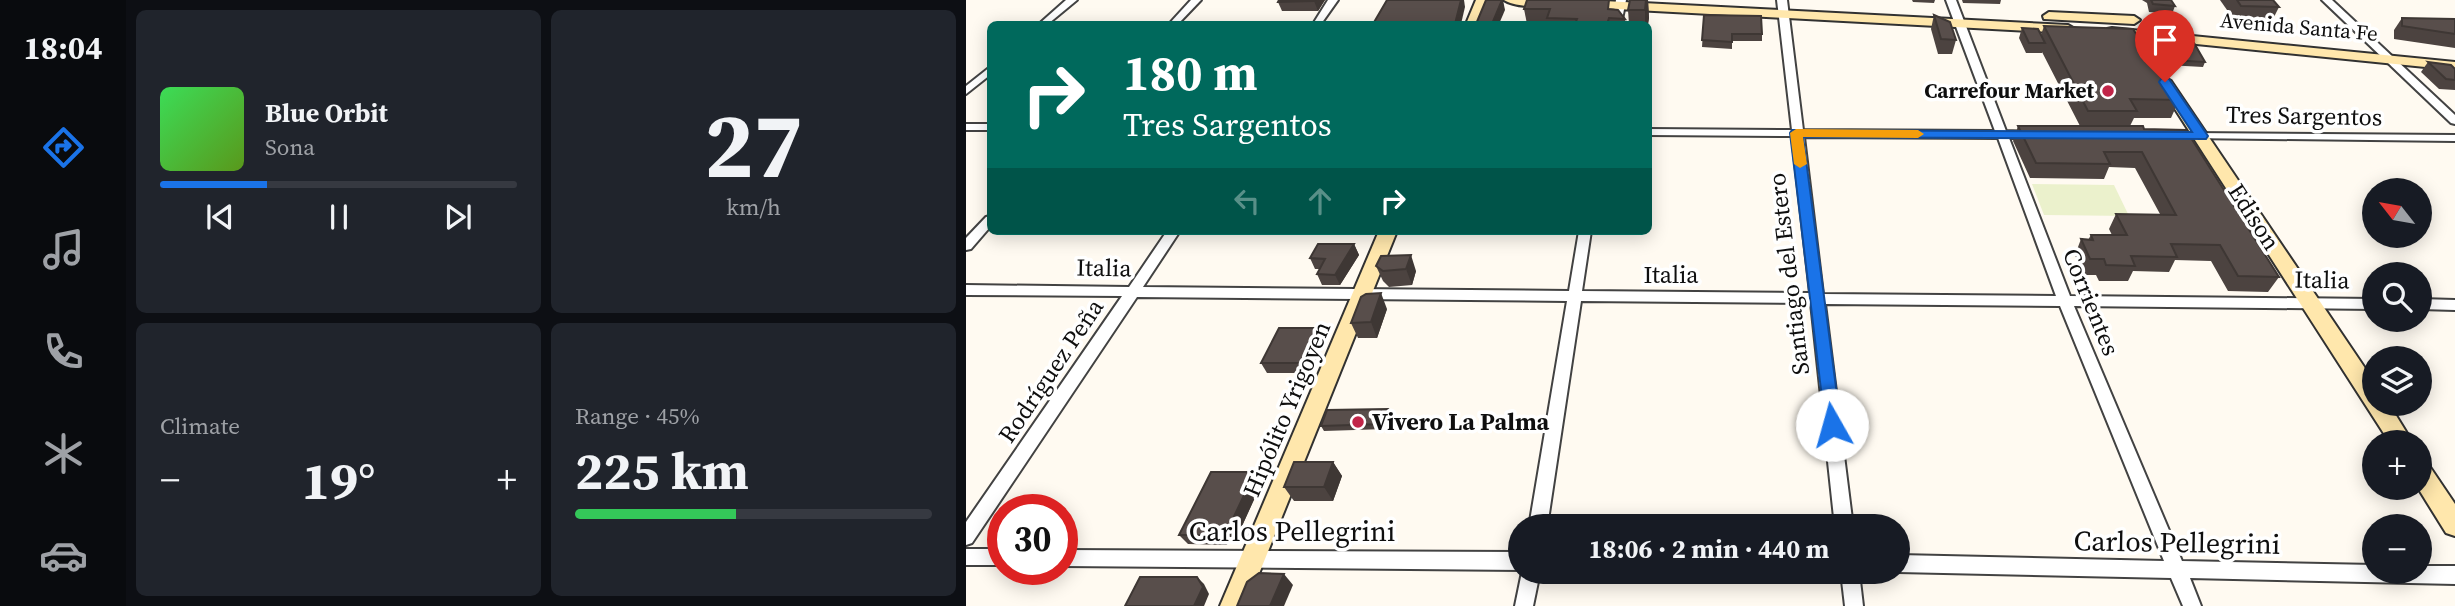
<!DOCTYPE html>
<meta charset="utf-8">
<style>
:root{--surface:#171b24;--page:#20242c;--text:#f1f3f6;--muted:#9ea1a6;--line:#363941;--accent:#1a73e8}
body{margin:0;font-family:"Source Serif 4",serif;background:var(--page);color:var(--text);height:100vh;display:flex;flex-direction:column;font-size:26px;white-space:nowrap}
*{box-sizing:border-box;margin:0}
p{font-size:23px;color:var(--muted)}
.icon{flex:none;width:38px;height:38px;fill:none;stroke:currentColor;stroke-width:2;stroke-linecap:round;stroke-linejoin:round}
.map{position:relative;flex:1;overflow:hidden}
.panel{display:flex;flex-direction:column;gap:10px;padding:10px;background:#0d0f14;width:840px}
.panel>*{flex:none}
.guide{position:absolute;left:21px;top:21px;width:665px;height:214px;border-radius:10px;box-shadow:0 4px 18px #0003;background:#00695c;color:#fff;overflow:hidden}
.needle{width:46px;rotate:301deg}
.tools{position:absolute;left:1396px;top:178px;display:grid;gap:14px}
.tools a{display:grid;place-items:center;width:70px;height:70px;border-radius:50%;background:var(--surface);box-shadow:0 4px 18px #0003;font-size:35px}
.speed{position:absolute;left:21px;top:494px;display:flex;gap:14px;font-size:35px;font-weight:700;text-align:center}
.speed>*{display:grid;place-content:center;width:91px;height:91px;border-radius:50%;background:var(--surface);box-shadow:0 4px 18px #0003;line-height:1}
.speed .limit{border:10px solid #d22;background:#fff;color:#111}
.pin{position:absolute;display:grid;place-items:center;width:60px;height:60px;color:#fff;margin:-72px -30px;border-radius:50% 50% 50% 0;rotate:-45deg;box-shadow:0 0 7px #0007}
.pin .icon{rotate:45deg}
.me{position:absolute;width:77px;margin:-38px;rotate:353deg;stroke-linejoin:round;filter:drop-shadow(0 0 5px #0008)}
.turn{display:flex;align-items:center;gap:24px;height:147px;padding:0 21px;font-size:32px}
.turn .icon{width:91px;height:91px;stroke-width:2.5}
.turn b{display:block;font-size:49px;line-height:60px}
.lanes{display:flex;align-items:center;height:66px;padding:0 21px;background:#0003;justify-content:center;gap:35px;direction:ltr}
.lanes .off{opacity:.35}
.big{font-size:52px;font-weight:700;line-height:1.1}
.panel .widget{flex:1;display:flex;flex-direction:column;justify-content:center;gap:10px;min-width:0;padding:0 24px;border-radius:10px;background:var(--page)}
.panel .dial{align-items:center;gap:0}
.dial b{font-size:91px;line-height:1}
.song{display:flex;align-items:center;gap:21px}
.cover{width:84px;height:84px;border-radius:10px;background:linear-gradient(135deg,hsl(130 70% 55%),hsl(90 70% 35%))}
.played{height:7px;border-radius:4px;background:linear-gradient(90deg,var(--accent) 30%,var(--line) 30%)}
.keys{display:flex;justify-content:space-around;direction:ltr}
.heat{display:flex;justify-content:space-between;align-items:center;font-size:38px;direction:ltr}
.charge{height:10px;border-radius:5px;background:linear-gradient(90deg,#34c759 45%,var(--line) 0)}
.panel .tiles{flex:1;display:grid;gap:10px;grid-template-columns:repeat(2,1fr)}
.trip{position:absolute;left:542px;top:514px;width:402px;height:70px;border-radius:35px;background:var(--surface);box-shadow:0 4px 18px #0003;font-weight:700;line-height:70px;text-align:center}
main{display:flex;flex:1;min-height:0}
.tab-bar{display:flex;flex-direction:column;width:126px;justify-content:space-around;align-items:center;background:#090b0e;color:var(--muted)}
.tab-bar .icon{width:49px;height:49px}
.tab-bar .on{color:var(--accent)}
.tab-bar b{font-size:32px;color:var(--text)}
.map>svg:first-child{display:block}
.pitch{fill:#ebf1cc}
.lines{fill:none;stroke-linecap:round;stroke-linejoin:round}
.street-casing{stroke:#424242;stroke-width:4}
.secondary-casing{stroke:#313131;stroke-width:4}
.street{fill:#fff;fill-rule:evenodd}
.secondary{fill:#ffe7ac;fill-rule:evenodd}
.wall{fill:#4c4340}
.shaded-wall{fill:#3e3734}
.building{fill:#584e4b;stroke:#3e3734;stroke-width:2}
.route{fill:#1a73e8;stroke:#114b97;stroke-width:2}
.slow{fill:#f59e0b}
.poi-dot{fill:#c12548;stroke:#fff;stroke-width:2.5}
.labels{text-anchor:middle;stroke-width:7;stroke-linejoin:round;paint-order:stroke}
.far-street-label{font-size:21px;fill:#0f0f0f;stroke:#fff}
.far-poi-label{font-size:21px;font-weight:bold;fill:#0f0f0f;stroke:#fff;text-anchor:end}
.street-label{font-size:24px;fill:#0f0f0f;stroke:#fff}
.poi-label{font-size:24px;font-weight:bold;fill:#0f0f0f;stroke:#fff;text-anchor:start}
.near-street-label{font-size:28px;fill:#0f0f0f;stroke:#fff}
</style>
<main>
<nav class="tab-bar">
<b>18:04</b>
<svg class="icon on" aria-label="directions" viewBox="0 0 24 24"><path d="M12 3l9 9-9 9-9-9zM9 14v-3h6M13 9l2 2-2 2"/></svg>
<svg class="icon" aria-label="music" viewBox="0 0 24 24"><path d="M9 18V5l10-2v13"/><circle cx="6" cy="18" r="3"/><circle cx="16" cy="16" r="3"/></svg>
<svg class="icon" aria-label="phone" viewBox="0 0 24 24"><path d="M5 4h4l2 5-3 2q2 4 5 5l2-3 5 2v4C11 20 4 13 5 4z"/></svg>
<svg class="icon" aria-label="climate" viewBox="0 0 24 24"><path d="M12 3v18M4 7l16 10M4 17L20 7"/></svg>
<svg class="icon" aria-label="car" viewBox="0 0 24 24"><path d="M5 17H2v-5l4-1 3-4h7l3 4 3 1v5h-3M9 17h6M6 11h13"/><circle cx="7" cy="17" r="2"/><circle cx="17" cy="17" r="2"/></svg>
</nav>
<section class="panel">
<div class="tiles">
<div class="widget">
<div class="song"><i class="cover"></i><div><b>Blue Orbit</b><p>Sona</p></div></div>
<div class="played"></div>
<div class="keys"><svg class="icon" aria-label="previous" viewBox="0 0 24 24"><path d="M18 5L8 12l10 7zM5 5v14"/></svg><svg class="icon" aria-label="pause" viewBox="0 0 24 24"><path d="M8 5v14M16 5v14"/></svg><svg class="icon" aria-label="next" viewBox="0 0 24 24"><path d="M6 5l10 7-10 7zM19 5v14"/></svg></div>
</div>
<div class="widget dial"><b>27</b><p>km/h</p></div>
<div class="widget"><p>Climate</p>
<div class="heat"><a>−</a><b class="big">19°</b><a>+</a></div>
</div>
<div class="widget"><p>Range · 45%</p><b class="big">225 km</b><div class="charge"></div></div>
</div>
</section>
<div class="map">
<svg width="1489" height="606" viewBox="0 0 1489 606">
<rect width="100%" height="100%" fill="#fffaf1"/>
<!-- pitch -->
<polygon class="pitch" points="1066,184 1148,185 1163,216 1078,215"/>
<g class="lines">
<!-- street casing -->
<g class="street-casing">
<g id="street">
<polygon points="100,0 111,0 82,24 73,24"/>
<polygon points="225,0 235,0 212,24 203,24"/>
<polygon points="362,0 372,0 355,24 347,24"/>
<polygon points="650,0 660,0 655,24 646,24"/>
<path d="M811,0H821L837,130L1029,131L980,0H990L1040,131L1068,132L1074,135L1068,138H1043L1104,296L1409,299V309L1108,306L1216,561L1409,565V572H1454V566H1489V584L1224,578L1235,606H1217L1205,578L932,572L933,555L1198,561L1094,306L859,304L887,527H869L845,303L615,301L581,527H563L601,301L171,297L6,543L0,545V522L156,296L0,295V285L163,287L201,231H214L177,287L603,291L613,231H625L616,291L844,293L826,136L682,135V129L826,130ZM838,137L1032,138L1090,296L857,294Z"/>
<polygon points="1356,0 1366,0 1489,115 1489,124 1485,123"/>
<polygon points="24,67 24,75 0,94 0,86"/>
<rect x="0" y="124" width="24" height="6"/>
<polygon points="1224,133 1489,135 1489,141 1220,138 1220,134"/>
<polygon points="24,216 24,227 5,249 0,250 0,238 20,217"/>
<polygon points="1454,299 1489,300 1489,310 1454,309"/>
<rect x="0" y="549" width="37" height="16"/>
<polygon points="96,550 555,552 555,570 96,566"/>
<polygon points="556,572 574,572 567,606 549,606"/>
<polygon points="875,572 893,572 897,606 879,606"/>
</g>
</g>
<!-- secondary casing -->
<g class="secondary-casing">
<g id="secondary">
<polygon points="510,0 522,0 512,24 500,24"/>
<path d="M538,0H590L591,2C581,9 548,7 538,0Z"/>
<polygon points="618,0 1102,25 1109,29 1102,33 614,7 612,4"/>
<polygon points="1083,12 1168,16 1174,20 1168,24 1078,19 1077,16"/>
<polygon points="1146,28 1489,62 1489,70 1141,35 1141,29"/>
<polygon points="1198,77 1205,81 1409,383 1409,404 1423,404 1447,443 1424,443 1191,81"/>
<polygon points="413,231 431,231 280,606 254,606"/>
<polygon points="1454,461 1462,464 1489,504 1489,536 1480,533 1452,488"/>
</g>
</g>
<!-- street -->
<use href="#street" class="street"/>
<!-- secondary -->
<use href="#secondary" class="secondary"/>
</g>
<!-- wall -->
<g class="wall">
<polygon points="359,0 352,11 316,11 312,2"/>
<polygon points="664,0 682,0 683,18 682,24 663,24 662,10"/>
<polygon points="946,0 969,0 968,3 947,2"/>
<polygon points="996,0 1035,0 1034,4 997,3"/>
<polygon points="1176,0 1205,0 1209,6 1206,14 1183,12 1181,3"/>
<polygon points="1254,0 1307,0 1313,7 1306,21 1268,20"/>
<polygon points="558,9 644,9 659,19 660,24 561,24"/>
<polygon points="738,15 796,34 796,41 766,41 766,49 736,47"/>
<polygon points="968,15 990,40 986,54 972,54 965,29"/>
<polygon points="1436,18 1489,19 1489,48 1428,39 1428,30"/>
<polygon points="1078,26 1213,100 1205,118 1168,118 1164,126 1313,277 1302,292 1262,291 1245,261 1209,260 1203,272 1167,271 1162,281 1133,281 1130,275 1117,275 1109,255 1115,239 1122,240 1125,235 1146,235 1143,229 1150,214 1194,214 1169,168 1143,167 1138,179 1064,178 1047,141 1052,126 1114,126 1076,52 1076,53 1060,53 1053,38 1056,28 1075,35"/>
<polygon points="1191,41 1239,62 1237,67 1201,65 1189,46"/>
<polygon points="1462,62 1489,69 1489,90 1473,89 1455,72"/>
<polygon points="388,244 393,255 374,285 356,285 351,274 354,269 349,269 344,258"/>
<polygon points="410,266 450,271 446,285 423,287 417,281"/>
<polygon points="421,309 411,338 392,338 385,323"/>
<polygon points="360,338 344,373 301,373 295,363"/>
<polygon points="422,409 425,414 420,429 358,431 355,426"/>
<polygon points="367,462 376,476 367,501 328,501 318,487"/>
<polygon points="296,482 271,537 260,545 222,544 213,535"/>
</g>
<!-- shaded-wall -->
<g class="shaded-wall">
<polygon points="349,0 359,0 352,11 348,1"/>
<polygon points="495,0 498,0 499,7 495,24 489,24"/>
<polygon points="536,0 537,0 539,10 533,24 526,24"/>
<polygon points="680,0 682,0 683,18 682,24 679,24 679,10"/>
<polygon points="388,244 393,255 374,285 369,275"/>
<polygon points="445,255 450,271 446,285 440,269"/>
<polygon points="415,293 421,309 411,338 405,322"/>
<polygon points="354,328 360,338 344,373 338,363"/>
<polygon points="422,409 425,414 420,429 418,424"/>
<polygon points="367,462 376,476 367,501 358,487"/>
<polygon points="289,472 296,482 271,537 260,545 251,535"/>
<polygon points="318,574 327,585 318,606 304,606"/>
<polygon points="231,577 238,584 243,594 238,606 228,606"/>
</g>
<!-- building -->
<g class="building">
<polygon points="313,0 349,0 348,1 312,2"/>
<polygon points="421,0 495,0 489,24 407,24"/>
<polygon points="520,0 536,0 526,24 510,24"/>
<polygon points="561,0 643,0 642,9 652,10 659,19 643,18 641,24 609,24 611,19 581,18 584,9 558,9"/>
<polygon points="664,0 680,0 679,10 662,10"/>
<polygon points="1185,0 1205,0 1209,6 1187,4"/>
<polygon points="1271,0 1307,0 1313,7 1275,6"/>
<polygon points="738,15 795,16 796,34 766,34 766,42 736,40"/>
<polygon points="968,15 984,22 990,40 975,39"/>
<polygon points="1436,18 1489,19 1489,34 1436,26"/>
<polygon points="1078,26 1167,29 1213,100 1164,99 1171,111 1122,111"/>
<polygon points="1056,28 1072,29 1079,43 1063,43"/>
<polygon points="1191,41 1228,43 1239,62 1203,60"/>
<polygon points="1462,62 1485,65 1489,69 1489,80 1480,79"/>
<polygon points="1052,126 1177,126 1178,129 1220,130 1313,277 1272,276 1254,245 1205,244 1211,257 1165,256 1169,266 1140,265 1138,259 1124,259 1115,239 1127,240 1125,235 1161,235 1150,214 1210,215 1176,152 1138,152 1144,164 1070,163"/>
<polygon points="352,244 388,244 369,275 351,274 359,259 344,258"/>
<polygon points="445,255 440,269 417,271 410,266 415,256"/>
<polygon points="415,293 405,322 385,323 395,297 400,294"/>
<polygon points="313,328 354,328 338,363 295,363"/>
<polygon points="422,409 418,424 355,426 361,410"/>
<polygon points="328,462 367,462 358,487 318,487"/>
<polygon points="245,472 289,472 263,527 251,535 213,535"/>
<polygon points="293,573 318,574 304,606 271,606 281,582"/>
<polygon points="174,577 231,577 237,587 228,606 159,606"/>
</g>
<!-- route -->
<polygon class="route" points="1195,79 1203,79 1242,136 1240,139 837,137 875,425 873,431 866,433 860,431 824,133 826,130 1226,132 1193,82"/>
<!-- slow -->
<polygon class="slow" points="830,129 952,130 958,134 952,138 837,137 841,164 834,168 828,164 824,133"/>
<!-- markers -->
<g class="poi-dot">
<circle cx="1142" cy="91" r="7"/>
<circle cx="392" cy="422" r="7"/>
</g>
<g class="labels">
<!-- far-street labels -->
<g class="far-street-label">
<text transform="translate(1333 27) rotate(5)" y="7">Avenida Santa Fe</text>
</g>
<!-- far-poi labels -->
<g class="far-poi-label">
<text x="1128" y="98">Carrefour Market</text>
</g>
<!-- street labels -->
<g class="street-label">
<text transform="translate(1338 116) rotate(1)" y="8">Tres Sargentos</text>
<text transform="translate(1288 217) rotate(57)" y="8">Edison</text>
<text transform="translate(138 268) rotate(1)" y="8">Italia</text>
<text transform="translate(823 274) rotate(-97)" y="8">Santiago del Estero</text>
<text x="705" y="283">Italia</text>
<text transform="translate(1356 280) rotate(1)" y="8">Italia</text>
<text transform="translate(1125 302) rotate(68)" y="8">Corrientes</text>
<text transform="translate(85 371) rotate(-56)" y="8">Rodríguez Peña</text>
<text transform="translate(321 409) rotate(-67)" y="8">Hipólito Yrigoyen</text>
</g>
<!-- poi labels -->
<g class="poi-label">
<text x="406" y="430">Vivero La Palma</text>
</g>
<!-- near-street labels -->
<g class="near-street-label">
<text x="326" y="541">Carlos Pellegrini</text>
<text transform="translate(1211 542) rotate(1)" y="10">Carlos Pellegrini</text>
</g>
</g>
</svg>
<div class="tools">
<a><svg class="needle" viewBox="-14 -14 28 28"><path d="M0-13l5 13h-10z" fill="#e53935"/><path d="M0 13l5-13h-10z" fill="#9ea1a6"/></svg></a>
<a><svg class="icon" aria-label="search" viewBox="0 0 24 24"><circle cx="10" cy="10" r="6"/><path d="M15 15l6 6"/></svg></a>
<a><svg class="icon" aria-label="layers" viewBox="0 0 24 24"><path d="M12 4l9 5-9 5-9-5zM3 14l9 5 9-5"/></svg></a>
<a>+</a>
<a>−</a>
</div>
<div class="speed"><div class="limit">30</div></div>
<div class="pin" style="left:1199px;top:82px;background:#d93025"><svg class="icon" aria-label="arrive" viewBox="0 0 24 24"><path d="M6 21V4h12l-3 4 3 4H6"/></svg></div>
<svg class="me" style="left:866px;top:425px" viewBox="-20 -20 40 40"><circle r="19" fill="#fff"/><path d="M0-13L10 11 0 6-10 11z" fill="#1a73e8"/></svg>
<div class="trip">18:06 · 2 min · 440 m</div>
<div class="guide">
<div class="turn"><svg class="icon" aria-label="right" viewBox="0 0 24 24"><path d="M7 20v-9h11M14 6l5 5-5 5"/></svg><div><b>180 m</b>Tres Sargentos</div></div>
<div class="lanes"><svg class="icon off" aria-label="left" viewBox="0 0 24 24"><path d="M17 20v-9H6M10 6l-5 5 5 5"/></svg><svg class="icon off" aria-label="ahead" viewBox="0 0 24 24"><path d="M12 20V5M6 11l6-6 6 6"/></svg><svg class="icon" aria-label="right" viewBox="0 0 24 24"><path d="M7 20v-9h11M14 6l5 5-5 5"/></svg></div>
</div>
</div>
</main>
